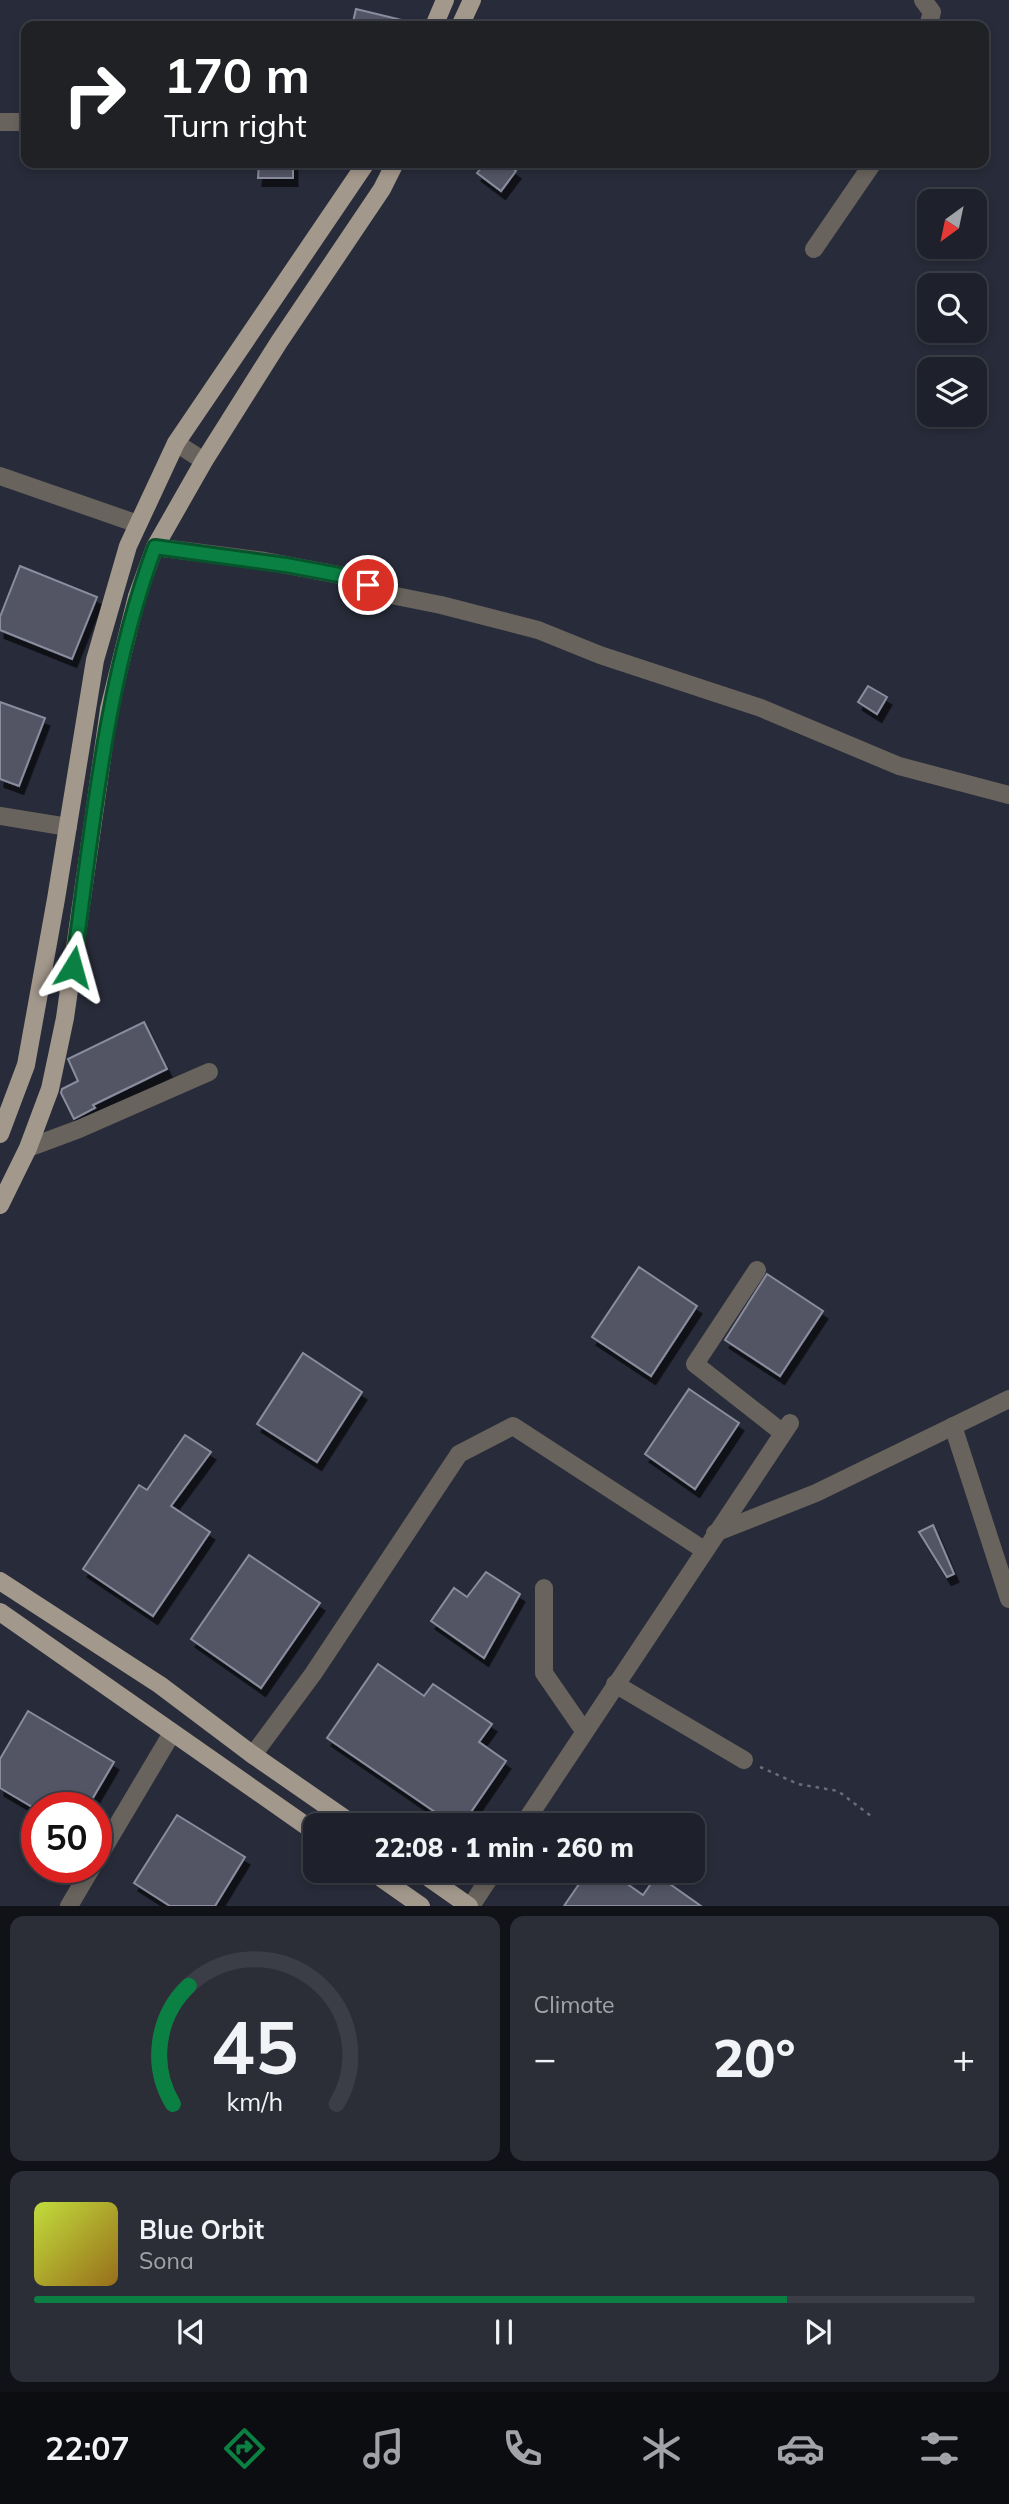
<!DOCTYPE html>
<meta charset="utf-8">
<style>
:root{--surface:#1e202b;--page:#2b2d37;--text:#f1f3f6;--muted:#a1a3a9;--line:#3c3e47;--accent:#0b8043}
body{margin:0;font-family:Mulish,sans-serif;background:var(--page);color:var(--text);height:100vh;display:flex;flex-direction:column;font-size:26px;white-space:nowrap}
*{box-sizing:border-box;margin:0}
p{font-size:23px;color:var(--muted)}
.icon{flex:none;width:38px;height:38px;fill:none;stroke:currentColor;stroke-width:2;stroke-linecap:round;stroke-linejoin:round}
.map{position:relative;height:1906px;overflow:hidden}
.details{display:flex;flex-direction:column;gap:10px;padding:10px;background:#101218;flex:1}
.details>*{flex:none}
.hud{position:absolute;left:21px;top:21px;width:968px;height:147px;border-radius:14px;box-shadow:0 4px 10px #0003,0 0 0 2px var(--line);background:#202124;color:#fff;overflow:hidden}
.needle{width:46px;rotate:213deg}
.fabs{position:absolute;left:917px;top:189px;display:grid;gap:14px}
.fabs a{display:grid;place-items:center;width:70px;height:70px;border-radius:14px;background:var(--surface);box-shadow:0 4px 10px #0003,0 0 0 2px var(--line);font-size:35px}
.speed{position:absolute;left:21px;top:1792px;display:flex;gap:14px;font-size:35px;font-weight:700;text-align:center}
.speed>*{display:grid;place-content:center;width:91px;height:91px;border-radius:50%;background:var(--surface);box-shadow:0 4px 10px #0003,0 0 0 2px var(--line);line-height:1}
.speed .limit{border:10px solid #d22;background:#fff;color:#111}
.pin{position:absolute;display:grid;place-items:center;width:60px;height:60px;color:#fff;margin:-30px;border:4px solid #fff;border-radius:50%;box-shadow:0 2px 7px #0007}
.me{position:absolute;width:77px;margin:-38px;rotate:8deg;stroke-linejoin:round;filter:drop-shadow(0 0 5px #0008)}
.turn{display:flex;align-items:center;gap:24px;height:147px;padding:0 28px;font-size:32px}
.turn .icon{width:91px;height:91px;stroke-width:2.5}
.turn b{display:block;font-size:49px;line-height:60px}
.big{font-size:52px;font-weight:800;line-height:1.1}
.details .widget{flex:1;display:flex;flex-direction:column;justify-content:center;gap:10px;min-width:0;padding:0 24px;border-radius:14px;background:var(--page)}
.details .dial{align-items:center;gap:0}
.dial svg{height:182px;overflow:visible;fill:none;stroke:var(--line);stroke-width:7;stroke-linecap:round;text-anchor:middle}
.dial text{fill:var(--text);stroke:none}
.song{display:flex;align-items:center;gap:21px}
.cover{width:84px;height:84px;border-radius:10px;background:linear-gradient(135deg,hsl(70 70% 55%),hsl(40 70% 35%))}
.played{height:7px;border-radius:4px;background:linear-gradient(90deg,var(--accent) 80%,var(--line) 80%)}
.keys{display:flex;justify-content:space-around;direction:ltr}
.heat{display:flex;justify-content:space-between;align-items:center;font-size:38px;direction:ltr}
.details .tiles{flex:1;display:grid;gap:10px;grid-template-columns:1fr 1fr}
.widget:last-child{grid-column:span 2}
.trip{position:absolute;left:303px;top:1813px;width:402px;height:70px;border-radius:14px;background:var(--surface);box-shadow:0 4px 10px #0003,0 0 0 2px var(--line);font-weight:800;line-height:70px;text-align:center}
.dock{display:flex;height:112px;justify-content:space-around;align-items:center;background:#0c0d11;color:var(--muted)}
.dock .icon{width:49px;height:49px}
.dock .on{color:var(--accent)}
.dock b{font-size:32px;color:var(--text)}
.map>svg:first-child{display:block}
.building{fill:#525565;stroke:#898d9e;stroke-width:2;filter:url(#shadow)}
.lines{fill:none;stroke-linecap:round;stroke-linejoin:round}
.path{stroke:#6a6d79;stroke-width:2.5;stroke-dasharray:3.5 5;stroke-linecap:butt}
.minor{stroke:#68635c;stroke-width:18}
.major{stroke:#a3988c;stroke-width:18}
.route-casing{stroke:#07532c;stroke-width:18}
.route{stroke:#0b8043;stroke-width:12}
</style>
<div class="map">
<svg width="1009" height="1906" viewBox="0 0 1009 1906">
<defs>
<filter id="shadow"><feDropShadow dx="4.5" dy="8" stdDeviation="0" flood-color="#0009"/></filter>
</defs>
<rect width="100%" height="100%" fill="#282b39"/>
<!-- building -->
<g class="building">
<polygon points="356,9 406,21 406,26 352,26"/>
<polygon points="259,163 293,163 293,178 258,178"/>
<polygon points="485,163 506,163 516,171 501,191 477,173"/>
<polygon points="20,566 97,597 72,659 0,630 0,617"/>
<polygon points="868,686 887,697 877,714 858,702"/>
<polygon points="0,702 45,718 19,786 0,779"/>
<polygon points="144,1022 167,1069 93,1105 95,1108 74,1119 61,1093 62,1089 78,1081 68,1059"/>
<polygon points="639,1267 697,1306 651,1376 592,1337"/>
<polygon points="767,1274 823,1311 780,1376 725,1340"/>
<polygon points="303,1353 362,1392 317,1462 257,1424"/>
<polygon points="689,1389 739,1423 695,1489 645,1454"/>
<polygon points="185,1435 211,1452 171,1506 210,1532 153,1616 83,1569 139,1485 147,1490"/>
<polygon points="933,1525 954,1574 947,1577 919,1532"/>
<polygon points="249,1555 320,1603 261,1688 191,1639"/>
<polygon points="486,1572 520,1594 484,1658 431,1621 454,1588 467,1597"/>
<polygon points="378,1664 424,1696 433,1684 492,1724 479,1742 506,1761 462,1825 454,1825 327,1738"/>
<polygon points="28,1711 114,1762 87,1808 34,1808 0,1788 0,1759"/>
<polygon points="177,1815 245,1857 215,1906 170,1906 134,1883"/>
<polygon points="588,1871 609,1871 643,1895 657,1875 701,1906 564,1906"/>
</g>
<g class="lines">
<!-- path -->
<polyline class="path" points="760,1767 798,1784 838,1791 871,1816"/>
<!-- minor -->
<g class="minor">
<polyline points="923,0 932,12 928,26"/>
<polyline points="0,122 26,122"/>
<polyline points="814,249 873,163"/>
<polyline points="176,443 204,461"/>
<polyline points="0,476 138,524"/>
<polyline points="155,547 265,561 350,577 386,594 441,605 538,630 600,655 761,708 899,766 1009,795"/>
<polyline points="0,816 68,827"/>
<polyline points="28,1148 79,1129 209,1072"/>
<polyline points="757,1270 695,1364 783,1433"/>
<polyline points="953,1426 1009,1599"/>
<polyline points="715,1533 816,1493 1009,1399"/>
<polyline points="544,1588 544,1673 584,1731"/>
<polyline points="615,1684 744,1760"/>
<polyline points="253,1755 313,1674 459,1454 513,1426 704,1550"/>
<polyline points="523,1825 790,1423"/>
<polyline points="96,1861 172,1733"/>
<polyline points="69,1906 92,1867"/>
<polyline points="471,1906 494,1871"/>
</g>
<!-- major -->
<g class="major">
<polyline points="434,26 445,0"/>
<polyline points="460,26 472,0"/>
<polyline points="0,1134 26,1065 56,899 95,660 128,546 176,443 366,163"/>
<polyline points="0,1205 28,1148 50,1089 65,1018 109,709 137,596 155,547 204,461 279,342 382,189 395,163"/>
<polyline points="0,1581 160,1685 253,1755 354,1825"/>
<polyline points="0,1612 315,1832"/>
<polyline points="371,1871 421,1906"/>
<polyline points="419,1871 469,1906"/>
</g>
</g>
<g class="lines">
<!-- route casing -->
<g class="route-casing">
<path id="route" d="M73,967C93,826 105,681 155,547L286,565L350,577L368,585"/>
</g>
<!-- route -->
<use href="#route" class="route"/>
</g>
</svg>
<div class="fabs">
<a><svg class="needle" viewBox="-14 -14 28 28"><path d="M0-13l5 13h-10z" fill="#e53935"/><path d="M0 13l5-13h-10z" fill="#a1a3a9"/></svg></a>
<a><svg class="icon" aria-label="search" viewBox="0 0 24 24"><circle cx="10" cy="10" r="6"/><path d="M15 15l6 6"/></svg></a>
<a><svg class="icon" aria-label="layers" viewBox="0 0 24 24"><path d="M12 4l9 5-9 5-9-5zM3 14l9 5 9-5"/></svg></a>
</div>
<div class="speed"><div class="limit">50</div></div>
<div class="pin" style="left:368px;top:585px;background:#d93025"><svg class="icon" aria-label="arrive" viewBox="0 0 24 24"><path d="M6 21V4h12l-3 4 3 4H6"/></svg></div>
<svg class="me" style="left:73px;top:967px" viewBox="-20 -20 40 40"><path d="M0-17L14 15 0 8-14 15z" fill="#0b8043" stroke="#fff" stroke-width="4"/></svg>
<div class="trip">22:08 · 1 min · 260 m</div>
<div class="hud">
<div class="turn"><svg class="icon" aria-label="right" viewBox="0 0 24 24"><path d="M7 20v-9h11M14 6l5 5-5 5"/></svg><div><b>170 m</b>Turn right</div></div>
</div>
</div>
<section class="details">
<div class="tiles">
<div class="widget dial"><svg viewBox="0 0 100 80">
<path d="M14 69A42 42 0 1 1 86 69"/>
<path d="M14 69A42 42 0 0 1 21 17" stroke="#0b8043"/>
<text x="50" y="56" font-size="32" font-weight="700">45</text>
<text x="50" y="72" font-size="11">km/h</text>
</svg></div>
<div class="widget"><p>Climate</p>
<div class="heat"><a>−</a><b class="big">20°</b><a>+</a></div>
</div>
<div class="widget">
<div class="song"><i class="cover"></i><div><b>Blue Orbit</b><p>Sona</p></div></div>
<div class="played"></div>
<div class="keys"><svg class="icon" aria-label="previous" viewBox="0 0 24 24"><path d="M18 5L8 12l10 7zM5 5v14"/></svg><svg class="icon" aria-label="pause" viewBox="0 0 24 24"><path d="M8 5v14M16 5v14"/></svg><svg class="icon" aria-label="next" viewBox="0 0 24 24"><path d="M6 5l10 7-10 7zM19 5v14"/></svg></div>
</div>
</div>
</section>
<nav class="dock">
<b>22:07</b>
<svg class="icon on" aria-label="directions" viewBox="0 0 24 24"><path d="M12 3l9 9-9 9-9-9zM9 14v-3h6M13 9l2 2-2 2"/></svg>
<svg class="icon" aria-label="music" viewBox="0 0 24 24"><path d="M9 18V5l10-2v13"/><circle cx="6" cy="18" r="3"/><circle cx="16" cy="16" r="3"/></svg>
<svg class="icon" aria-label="phone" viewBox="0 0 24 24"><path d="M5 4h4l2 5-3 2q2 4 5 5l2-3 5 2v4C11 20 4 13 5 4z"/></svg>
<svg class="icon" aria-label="climate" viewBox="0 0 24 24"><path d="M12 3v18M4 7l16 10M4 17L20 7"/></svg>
<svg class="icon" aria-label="car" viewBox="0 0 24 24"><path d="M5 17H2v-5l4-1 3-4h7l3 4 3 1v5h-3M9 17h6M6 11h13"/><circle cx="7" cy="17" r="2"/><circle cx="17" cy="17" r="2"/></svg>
<svg class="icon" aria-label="filters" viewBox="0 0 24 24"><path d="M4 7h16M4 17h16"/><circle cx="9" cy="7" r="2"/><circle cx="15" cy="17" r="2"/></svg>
</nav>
